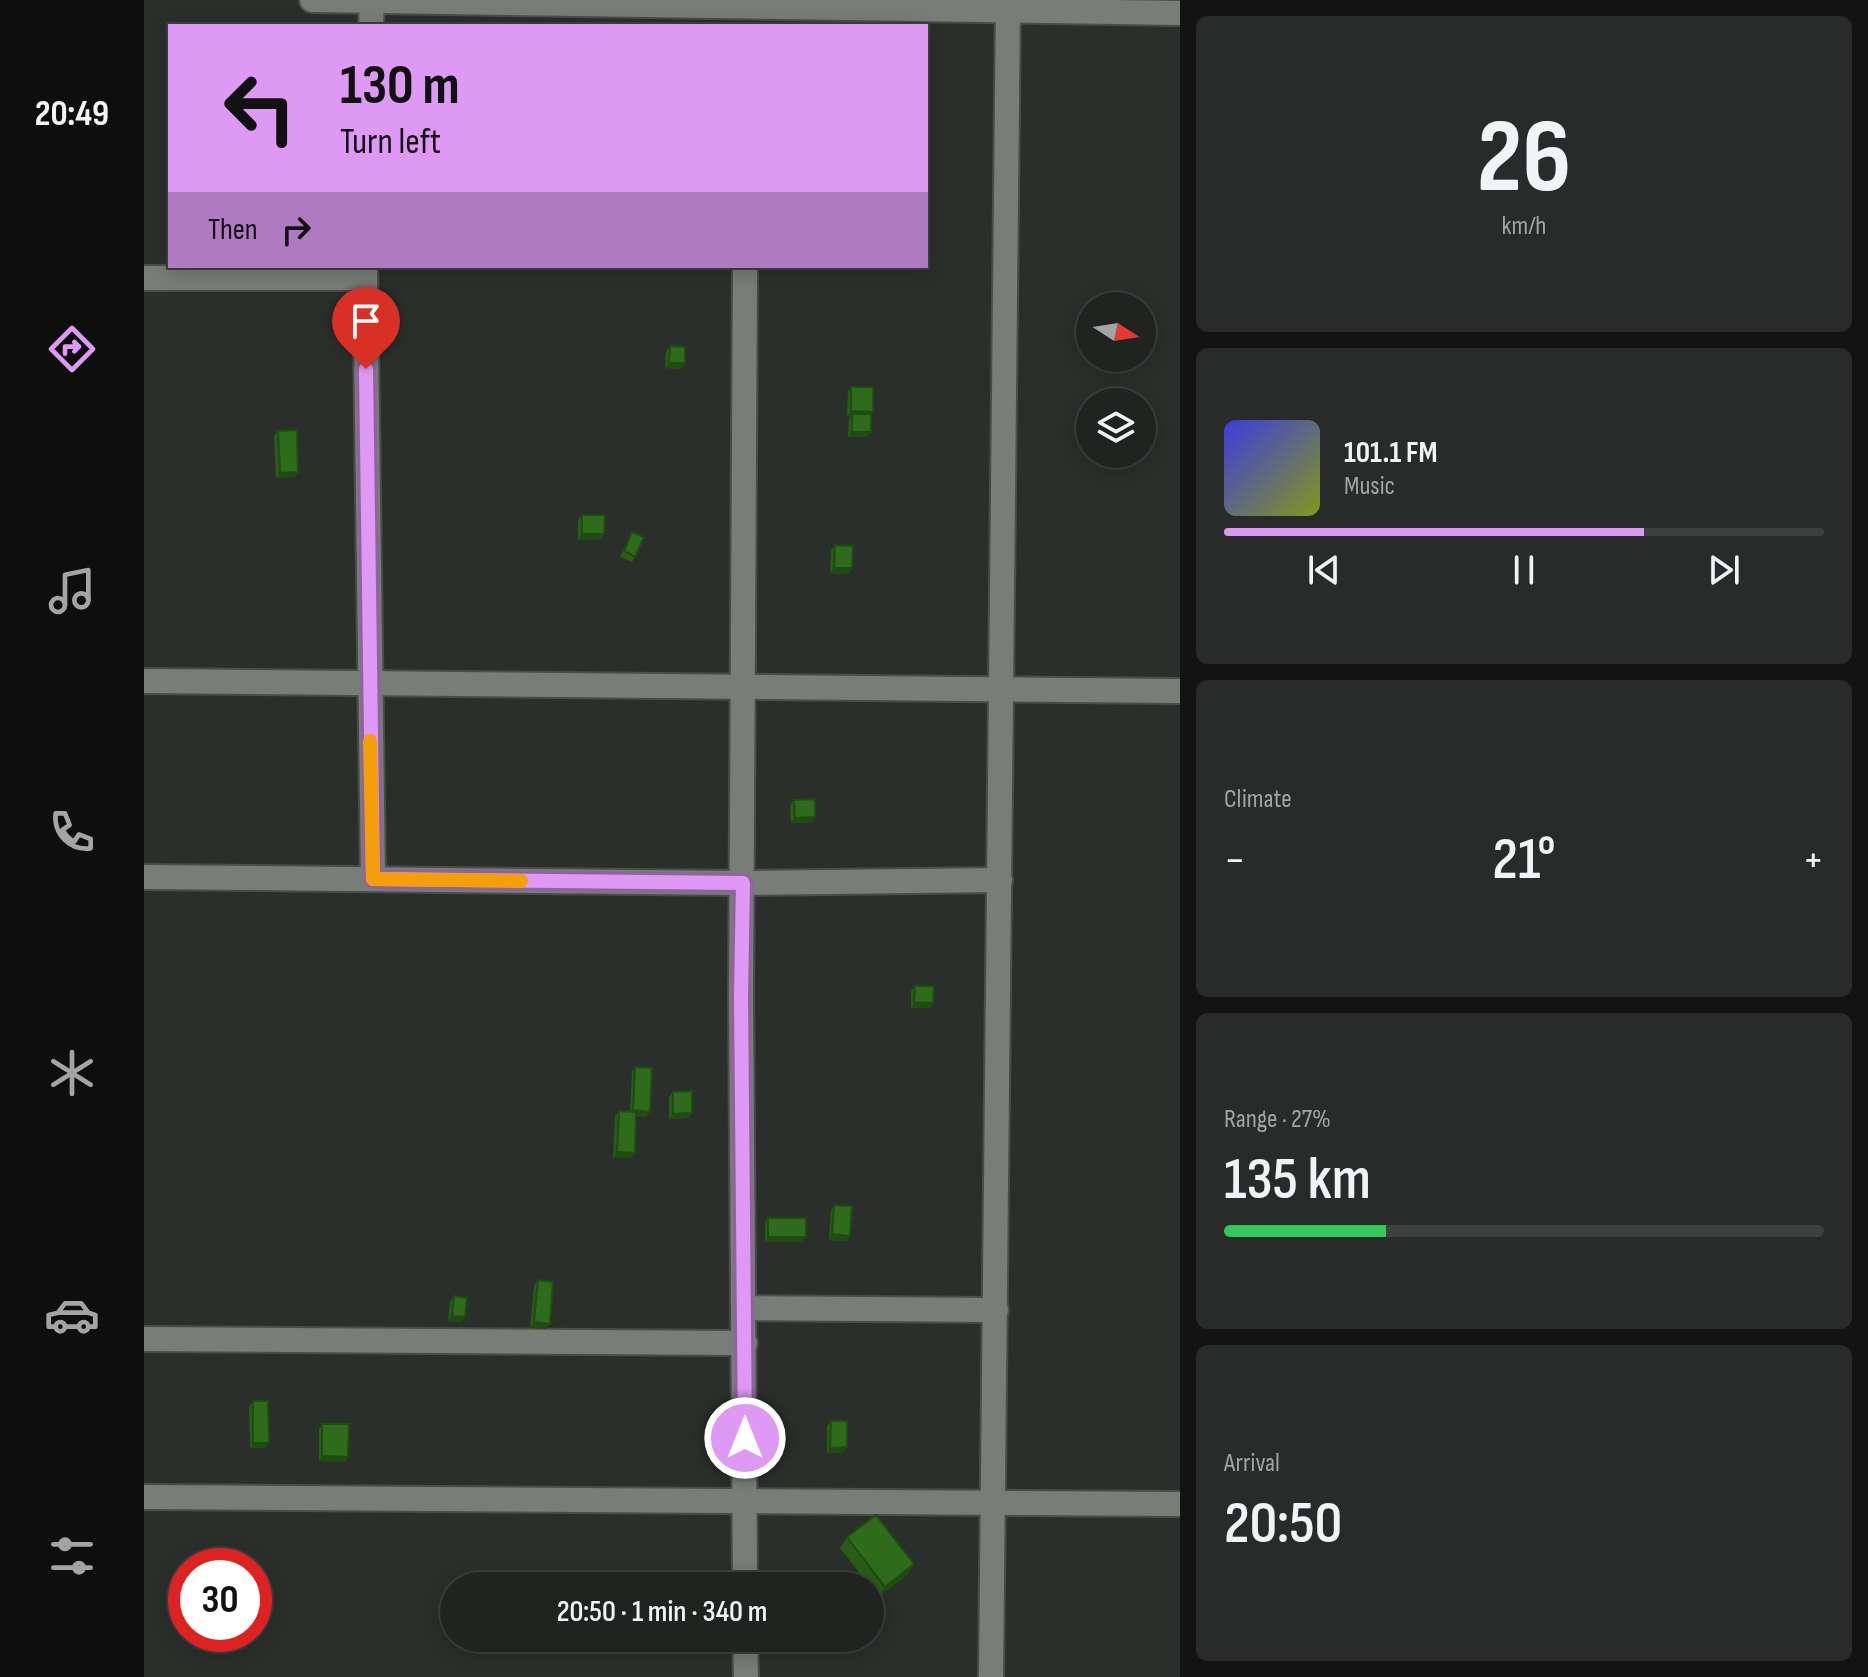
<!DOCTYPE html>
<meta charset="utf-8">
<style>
:root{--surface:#202320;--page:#282b29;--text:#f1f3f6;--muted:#a2a4a5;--line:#3d403e;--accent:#dd99f3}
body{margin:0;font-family:"Sofia Sans Condensed",sans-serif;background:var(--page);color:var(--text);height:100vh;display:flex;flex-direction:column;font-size:30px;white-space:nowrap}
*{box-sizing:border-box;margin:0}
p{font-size:26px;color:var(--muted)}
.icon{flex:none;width:44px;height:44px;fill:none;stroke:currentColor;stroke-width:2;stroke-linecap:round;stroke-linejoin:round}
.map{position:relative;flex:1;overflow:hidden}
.details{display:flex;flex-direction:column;gap:16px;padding:16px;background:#121312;width:688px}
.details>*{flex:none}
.guide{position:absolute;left:24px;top:24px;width:760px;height:244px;border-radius:0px;box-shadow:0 4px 20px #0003,0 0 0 2px var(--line);background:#dd99f3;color:#111;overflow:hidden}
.needle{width:52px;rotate:102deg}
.controls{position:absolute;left:932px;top:292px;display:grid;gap:16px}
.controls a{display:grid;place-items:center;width:80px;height:80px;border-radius:50%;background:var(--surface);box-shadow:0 4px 20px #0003,0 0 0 2px var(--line);font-size:40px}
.speed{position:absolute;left:24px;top:1548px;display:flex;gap:16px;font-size:40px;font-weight:700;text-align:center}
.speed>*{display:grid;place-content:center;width:104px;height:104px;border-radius:50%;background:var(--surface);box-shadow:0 4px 20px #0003,0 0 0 2px var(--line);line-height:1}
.speed .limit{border:12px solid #d22;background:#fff;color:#111}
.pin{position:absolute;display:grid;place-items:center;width:68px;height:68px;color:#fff;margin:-82px -34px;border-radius:50% 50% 50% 0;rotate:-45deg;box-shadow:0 0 8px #0007}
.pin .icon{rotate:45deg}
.me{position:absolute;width:88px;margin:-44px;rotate:0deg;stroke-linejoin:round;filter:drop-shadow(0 0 6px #0008)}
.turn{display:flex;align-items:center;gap:28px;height:168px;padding:0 40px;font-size:36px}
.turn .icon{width:104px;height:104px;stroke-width:2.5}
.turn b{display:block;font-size:56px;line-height:68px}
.then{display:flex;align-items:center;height:76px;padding:0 40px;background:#0003;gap:16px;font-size:30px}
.big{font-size:60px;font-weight:600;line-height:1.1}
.details .card{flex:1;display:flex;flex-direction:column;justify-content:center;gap:12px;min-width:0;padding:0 28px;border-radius:12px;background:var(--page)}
.details .dial{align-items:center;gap:0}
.dial b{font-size:104px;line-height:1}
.song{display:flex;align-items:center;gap:24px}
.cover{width:96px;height:96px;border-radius:12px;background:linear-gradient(135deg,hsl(240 70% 55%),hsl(70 70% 35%))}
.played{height:8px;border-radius:4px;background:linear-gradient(90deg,var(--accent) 70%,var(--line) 70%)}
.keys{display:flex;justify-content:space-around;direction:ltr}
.heat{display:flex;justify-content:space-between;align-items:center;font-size:44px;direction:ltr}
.charge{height:12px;border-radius:6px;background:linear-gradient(90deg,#34c759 27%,var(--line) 0)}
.trip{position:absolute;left:296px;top:1572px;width:444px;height:80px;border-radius:40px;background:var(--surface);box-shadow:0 4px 20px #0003,0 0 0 2px var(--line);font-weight:600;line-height:80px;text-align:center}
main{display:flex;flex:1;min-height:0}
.menu{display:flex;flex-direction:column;width:144px;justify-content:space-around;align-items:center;background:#0d0e0d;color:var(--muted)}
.menu .icon{width:56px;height:56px}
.menu .selected{color:var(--accent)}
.menu b{font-size:36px;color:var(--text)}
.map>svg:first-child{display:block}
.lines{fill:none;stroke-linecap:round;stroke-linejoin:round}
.street-casing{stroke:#4a4d49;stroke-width:28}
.street{stroke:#797d78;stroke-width:24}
.wall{fill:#285c17}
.shaded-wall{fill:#204b13}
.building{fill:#2e6b1b;stroke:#204b13;stroke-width:2}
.route-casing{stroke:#90639e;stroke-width:20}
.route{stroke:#dd99f3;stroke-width:14}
.slow{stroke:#f59e0b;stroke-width:14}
</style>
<main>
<nav class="menu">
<b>20:49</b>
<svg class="icon selected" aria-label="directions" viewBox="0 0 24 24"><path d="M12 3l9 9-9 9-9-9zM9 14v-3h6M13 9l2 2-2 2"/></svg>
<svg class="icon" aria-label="music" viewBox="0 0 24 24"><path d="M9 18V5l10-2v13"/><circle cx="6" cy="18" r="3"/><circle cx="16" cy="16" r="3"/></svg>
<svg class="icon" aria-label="phone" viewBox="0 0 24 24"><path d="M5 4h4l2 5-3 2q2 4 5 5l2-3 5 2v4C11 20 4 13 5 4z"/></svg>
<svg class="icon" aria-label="climate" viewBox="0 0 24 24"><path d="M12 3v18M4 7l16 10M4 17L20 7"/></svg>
<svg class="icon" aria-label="car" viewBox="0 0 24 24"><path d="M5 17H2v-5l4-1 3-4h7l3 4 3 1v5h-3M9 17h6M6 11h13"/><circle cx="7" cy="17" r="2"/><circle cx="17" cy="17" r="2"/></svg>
<svg class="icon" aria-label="filters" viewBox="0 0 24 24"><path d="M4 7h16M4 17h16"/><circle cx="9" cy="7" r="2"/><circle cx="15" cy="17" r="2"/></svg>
</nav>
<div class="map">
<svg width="1036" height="1677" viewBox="0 0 1036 1677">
<rect width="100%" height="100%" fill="#2b2f2b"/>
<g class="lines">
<!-- street casing -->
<g class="street-casing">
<g id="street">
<polyline points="168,0 1036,13"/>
<polyline points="227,26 228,0"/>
<polyline points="221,266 229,879"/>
<polyline points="0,278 221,278"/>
<polyline points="0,681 1036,691"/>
<polyline points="0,877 599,883 856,880"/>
<polyline points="601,1308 852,1310"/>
<polyline points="0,1339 601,1343"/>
<polyline points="0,1497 1036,1504"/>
<polyline points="601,1586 597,995 601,266"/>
<polyline points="601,1638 602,1677"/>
<polyline points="847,1677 864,0"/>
</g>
</g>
<!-- street -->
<use href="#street" class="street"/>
</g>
<!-- wall -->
<g class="wall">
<polygon points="526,346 537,369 521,368 522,351"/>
<polygon points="707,387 727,414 723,437 704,437 705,419 707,417 703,416 704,392"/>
<polygon points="134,431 151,477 132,478 130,436"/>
<polygon points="438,515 460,534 457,539 434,540 434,520"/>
<polygon points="488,532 491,557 488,562 476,557"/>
<polygon points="691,545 704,574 686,573 687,551"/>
<polygon points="650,800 668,822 647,823 646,805"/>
<polygon points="771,986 789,1003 786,1008 767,1008 767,991"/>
<polygon points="491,1067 502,1117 492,1116 487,1158 469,1158 471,1117 475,1111 486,1112 488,1072"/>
<polygon points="529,1092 548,1113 544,1118 525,1119 525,1097"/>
<polygon points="690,1205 706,1236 703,1241 685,1240 687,1210"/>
<polygon points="624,1218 658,1242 621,1242 621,1223"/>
<polygon points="394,1280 402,1329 386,1328 390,1286"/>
<polygon points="310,1296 321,1317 318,1322 304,1321 306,1302"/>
<polygon points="109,1401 125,1443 121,1448 106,1448 105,1407"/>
<polygon points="687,1421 699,1453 683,1453 683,1426"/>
<polygon points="178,1424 204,1457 201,1462 175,1461 175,1429"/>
<polygon points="703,1537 770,1564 763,1575 734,1597 696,1548"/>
</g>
<!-- shaded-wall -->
<g class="shaded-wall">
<polygon points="525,363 541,363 537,369 521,368"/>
<polygon points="707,411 729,412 725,417 708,414 707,417 703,416"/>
<polygon points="708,432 727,432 723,437 704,437"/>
<polygon points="154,472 151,477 132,478 136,473"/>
<polygon points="438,534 460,534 457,539 434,540"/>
<polygon points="690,568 708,568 704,574 686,573"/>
<polygon points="671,817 668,822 647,823 651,818"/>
<polygon points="770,1002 789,1003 786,1008 767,1008"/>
<polygon points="489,1110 506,1112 502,1117 486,1116"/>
<polygon points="548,1113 544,1118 525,1119 529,1114"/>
<polygon points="473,1152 491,1153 487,1158 469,1158"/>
<polygon points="688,1234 706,1236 703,1241 685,1240"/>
<polygon points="624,1237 662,1237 658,1242 621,1242"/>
<polygon points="308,1316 321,1317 318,1322 304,1321"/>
<polygon points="390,1322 406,1324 402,1329 386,1328"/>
<polygon points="109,1443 125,1443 121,1448 106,1448"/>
<polygon points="703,1447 699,1453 683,1453 686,1448"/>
<polygon points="178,1456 204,1457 201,1462 175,1461"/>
<polygon points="770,1564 763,1575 734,1597 741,1587"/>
</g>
<!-- building -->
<g class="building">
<polygon points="526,346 541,347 541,363 525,363"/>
<polygon points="707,387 729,387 729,412 707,411"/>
<rect x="708" y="414" width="19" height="18"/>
<polygon points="153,430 154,472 136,473 134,431"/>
<polygon points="438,515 461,515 460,534 438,534"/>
<polygon points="488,532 500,537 491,557 480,551"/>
<polygon points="691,545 709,546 708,568 690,568"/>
<polygon points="671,799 671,817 651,818 650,800"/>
<polygon points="771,986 790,986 789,1003 770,1002"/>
<polygon points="491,1067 508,1068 506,1112 489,1110"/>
<polygon points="548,1091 548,1113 529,1114 529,1092"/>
<polygon points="475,1111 492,1112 491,1153 473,1152"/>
<polygon points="690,1205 708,1206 706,1236 688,1234"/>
<rect x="624" y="1218" width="38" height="19"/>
<polygon points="394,1280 409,1282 406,1324 390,1322"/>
<polygon points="310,1296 323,1298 321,1317 308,1316"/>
<polygon points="109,1401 124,1401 125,1443 109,1443"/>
<polygon points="687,1421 703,1421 703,1447 686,1448"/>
<polygon points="178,1424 205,1424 204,1457 178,1456"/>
<polygon points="732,1515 770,1564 741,1587 703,1537"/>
</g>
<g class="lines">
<!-- route casing -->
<g class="route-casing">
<polyline id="route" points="222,369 229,879 599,883 597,995 601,1438"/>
</g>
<!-- route -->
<use href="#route" class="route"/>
<!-- slow -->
<polyline class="slow" points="226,741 229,879 377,881"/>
</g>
</svg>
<div class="controls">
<a><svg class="needle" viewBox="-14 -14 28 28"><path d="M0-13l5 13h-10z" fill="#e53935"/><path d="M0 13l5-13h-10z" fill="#a2a4a5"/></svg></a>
<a><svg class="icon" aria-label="layers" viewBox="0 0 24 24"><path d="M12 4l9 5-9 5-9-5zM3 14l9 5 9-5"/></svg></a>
</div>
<div class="speed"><div class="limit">30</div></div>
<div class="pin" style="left:222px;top:369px;background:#d93025"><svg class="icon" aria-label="arrive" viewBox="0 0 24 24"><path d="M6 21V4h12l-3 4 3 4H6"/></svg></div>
<svg class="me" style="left:601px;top:1438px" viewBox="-20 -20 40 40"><circle r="17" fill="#dd99f3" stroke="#fff" stroke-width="3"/><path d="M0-11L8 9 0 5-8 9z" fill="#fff"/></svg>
<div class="trip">20:50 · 1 min · 340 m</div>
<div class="guide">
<div class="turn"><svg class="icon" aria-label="left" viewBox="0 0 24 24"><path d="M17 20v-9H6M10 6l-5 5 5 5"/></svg><div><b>130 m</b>Turn left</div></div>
<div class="then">Then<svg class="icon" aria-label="right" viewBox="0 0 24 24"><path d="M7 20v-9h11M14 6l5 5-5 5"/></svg></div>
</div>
</div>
<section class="details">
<div class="card dial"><b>26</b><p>km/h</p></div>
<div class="card">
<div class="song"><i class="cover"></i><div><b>101.1 FM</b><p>Music</p></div></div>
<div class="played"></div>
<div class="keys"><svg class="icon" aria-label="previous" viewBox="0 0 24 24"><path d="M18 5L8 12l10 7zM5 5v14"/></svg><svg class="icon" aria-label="pause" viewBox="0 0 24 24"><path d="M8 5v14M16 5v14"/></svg><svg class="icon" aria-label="next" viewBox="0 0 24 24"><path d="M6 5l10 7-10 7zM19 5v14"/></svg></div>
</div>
<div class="card"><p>Climate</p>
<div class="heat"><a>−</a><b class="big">21°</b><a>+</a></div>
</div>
<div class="card"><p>Range · 27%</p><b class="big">135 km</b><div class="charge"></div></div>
<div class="card"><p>Arrival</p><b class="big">20:50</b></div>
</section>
</main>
